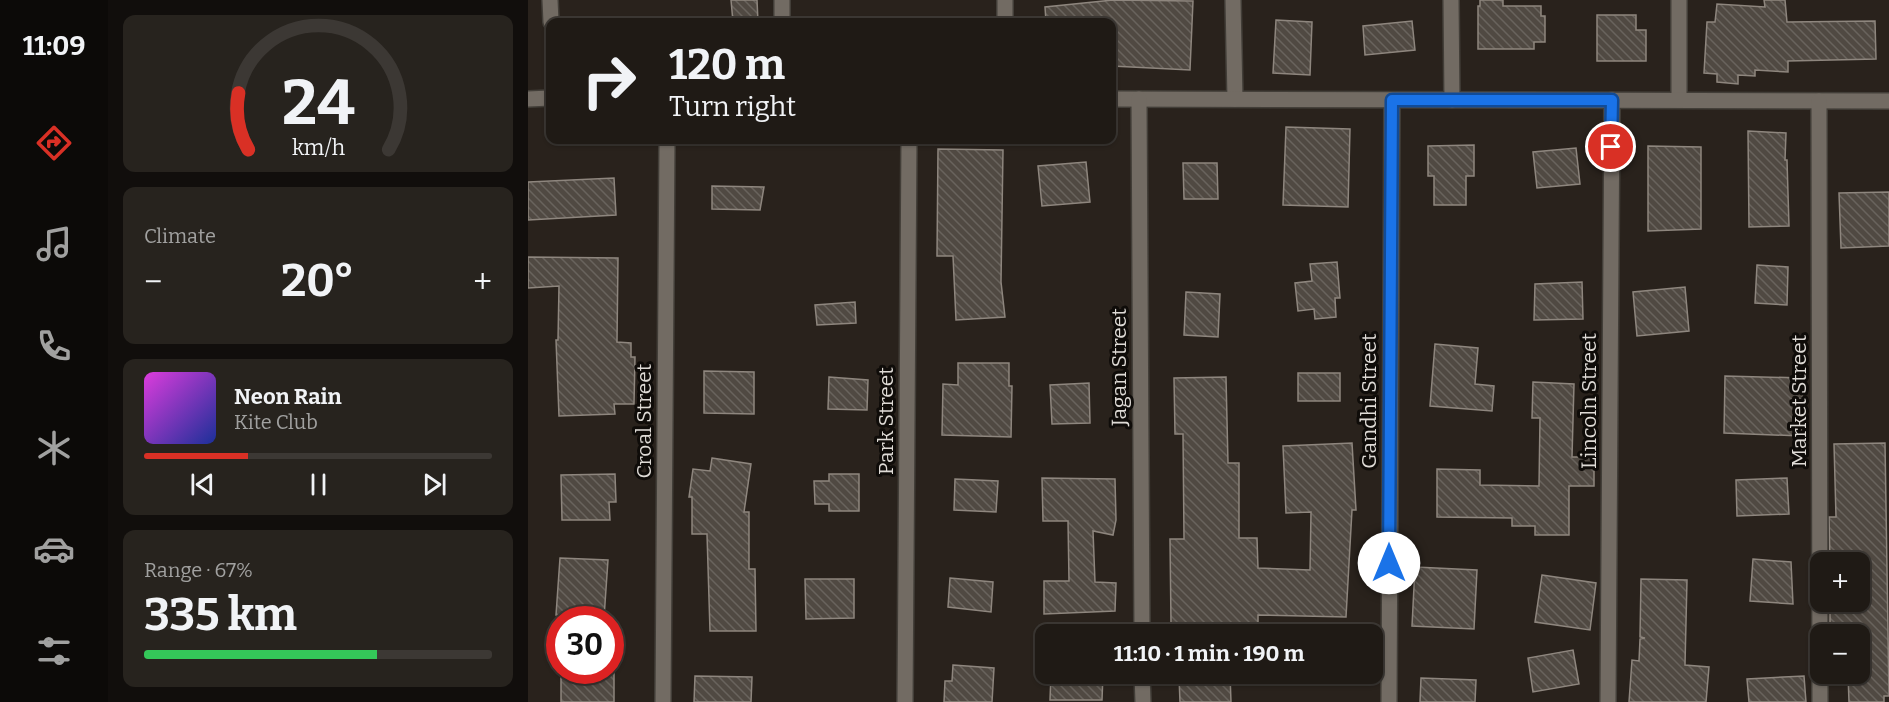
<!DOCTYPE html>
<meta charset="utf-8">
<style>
:root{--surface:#1f1a15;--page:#27231e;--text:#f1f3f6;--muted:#a1a1a0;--line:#3c3834;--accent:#d93025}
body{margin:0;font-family:Bitter,serif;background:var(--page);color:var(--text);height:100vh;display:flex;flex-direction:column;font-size:22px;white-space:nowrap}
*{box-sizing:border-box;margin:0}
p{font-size:20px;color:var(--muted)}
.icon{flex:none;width:33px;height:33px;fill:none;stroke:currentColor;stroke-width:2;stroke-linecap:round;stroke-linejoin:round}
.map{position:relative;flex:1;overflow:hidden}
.details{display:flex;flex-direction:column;gap:15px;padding:15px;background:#110e0c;width:420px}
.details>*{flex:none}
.guide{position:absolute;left:18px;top:18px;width:570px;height:126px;border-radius:12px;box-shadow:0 2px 4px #0004,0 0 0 2px var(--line);background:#1f1a15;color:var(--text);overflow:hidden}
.tools{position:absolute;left:1282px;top:552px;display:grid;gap:12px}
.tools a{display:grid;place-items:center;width:60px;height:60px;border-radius:12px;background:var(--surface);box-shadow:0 2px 4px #0004,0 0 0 2px var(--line);font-size:30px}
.speed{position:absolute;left:18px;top:606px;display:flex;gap:12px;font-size:30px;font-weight:700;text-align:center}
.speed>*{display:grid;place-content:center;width:78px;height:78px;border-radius:50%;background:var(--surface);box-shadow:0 2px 4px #0004,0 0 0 2px var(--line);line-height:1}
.speed .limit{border:9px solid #d22;background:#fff;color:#111}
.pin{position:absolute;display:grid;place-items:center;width:51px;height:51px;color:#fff;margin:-26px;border:3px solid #fff;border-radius:50%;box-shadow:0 2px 6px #0007}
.me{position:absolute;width:66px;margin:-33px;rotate:0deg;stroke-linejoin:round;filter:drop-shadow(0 0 4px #0008)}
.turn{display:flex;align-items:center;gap:21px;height:126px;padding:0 24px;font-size:27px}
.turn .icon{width:78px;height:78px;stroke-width:2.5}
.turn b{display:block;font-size:42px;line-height:51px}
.big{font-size:45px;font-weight:700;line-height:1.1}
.details .widget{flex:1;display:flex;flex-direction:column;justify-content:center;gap:9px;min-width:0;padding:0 21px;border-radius:12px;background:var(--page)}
.details .dial{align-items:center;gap:0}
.dial svg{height:156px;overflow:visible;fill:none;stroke:var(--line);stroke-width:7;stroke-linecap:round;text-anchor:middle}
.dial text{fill:var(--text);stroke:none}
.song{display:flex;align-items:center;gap:18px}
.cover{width:72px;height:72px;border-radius:9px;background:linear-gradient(135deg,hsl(300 70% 55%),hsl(230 70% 35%))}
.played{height:6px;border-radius:3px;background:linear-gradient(90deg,var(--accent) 30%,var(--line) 30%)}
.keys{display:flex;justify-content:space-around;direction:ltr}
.heat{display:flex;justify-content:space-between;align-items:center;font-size:33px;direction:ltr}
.charge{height:9px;border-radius:4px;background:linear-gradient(90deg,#34c759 67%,var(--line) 0)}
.trip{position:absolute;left:507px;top:624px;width:348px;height:60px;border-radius:12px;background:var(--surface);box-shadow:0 2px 4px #0004,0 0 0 2px var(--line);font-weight:700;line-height:60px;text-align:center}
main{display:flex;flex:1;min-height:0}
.menu{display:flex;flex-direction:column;width:108px;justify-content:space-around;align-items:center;background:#0c0a08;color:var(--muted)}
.menu .icon{width:42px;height:42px}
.menu .current{color:var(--accent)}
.menu b{font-size:27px;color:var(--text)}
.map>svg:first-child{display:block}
.building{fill:url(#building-back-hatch);stroke:#8e867e;stroke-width:1.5}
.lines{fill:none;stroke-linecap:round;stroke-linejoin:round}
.minor-casing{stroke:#423e38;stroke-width:18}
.minor{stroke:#726b63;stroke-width:15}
.route-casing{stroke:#114b97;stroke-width:15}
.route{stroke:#1a73e8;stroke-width:10}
.labels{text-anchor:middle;stroke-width:6;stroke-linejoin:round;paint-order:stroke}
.street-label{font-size:21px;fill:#dfdbd6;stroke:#0f0c09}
</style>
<main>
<nav class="menu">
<b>11:09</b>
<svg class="icon current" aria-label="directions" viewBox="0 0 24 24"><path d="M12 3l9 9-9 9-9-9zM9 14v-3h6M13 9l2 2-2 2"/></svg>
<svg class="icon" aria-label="music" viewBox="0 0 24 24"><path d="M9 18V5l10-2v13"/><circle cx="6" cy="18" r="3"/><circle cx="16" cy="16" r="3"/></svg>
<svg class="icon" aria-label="phone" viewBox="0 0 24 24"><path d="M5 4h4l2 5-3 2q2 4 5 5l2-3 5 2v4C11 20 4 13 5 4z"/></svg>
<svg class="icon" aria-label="climate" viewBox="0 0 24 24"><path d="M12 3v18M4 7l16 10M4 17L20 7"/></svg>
<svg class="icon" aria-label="car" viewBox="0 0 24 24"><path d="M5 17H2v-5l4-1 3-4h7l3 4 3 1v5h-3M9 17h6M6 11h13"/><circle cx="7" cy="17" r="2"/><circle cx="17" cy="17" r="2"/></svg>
<svg class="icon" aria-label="filters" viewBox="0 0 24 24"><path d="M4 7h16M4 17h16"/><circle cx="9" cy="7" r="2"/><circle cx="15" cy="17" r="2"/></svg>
</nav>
<section class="details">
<div class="widget dial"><svg viewBox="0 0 100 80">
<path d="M14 69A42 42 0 1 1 86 69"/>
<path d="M14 69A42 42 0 0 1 9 40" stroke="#d93025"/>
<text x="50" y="56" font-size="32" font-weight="700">24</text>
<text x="50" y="72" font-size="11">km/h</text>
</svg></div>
<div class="widget"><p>Climate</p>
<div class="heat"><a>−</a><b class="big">20°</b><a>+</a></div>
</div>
<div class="widget">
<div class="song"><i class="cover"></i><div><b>Neon Rain</b><p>Kite Club</p></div></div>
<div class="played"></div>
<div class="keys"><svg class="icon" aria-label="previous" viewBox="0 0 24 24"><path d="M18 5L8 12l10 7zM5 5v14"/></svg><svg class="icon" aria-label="pause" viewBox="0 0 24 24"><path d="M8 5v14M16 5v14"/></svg><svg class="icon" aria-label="next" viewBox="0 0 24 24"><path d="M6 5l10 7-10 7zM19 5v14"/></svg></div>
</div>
<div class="widget"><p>Range · 67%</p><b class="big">335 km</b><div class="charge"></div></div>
</section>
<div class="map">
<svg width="1361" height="702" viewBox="0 0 1361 702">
<defs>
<pattern id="building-back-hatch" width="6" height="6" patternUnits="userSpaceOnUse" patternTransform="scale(1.5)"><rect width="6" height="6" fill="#504942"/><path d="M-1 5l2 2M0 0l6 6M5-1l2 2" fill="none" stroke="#69635d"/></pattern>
</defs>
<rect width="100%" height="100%" fill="#29221c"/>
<!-- building -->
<g class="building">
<polygon points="203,0 229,0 230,22 205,22"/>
<polygon points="585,0 665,1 662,70 584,66 584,22 518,22 517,7"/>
<polygon points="952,0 975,0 975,6 1013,6 1013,16 1017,16 1017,42 1006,42 1006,49 950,49 950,6 952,6"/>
<polygon points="1236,0 1257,0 1259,22 1347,21 1348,59 1260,61 1260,72 1227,70 1227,76 1210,75 1210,84 1189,82 1189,74 1176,73 1179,22 1187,22 1189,4 1237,7"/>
<polygon points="1069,15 1108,15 1108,30 1118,30 1118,61 1069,61"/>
<polygon points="748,20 784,22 782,75 745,73"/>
<polygon points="884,21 887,50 837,55 835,26"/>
<polygon points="758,127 822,129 820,207 755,205"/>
<polygon points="1220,131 1258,133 1257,160 1259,160 1261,226 1221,227"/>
<polygon points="946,145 946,176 938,176 938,205 906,205 906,176 900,176 900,146"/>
<polygon points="1120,146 1173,147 1173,229 1120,231"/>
<polygon points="1048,148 1052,184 1009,188 1005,152"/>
<polygon points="410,149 475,150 473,282 477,317 428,320 425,256 409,256"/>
<polygon points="558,162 562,202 514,206 510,166"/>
<polygon points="655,163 689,163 690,199 656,199"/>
<polygon points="86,178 88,215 0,220 0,182"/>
<polygon points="184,186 236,187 232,210 184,209"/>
<polygon points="1361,192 1361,246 1313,248 1311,193"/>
<polygon points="0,257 90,258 89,342 103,343 103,357 107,357 106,404 86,404 87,414 31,416 28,340 30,340 31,286 0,288"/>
<polygon points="809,262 812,298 807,298 808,317 787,319 786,309 770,311 767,283 784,281 782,264"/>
<polygon points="1229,265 1260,267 1259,305 1227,303"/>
<polygon points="1054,282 1055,319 1006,320 1007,284"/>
<polygon points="1157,287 1161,331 1109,336 1105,292"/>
<polygon points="658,292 692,294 690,337 656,335"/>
<polygon points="327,302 328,323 289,325 287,305"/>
<polygon points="907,344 950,348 947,384 966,386 964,411 902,406"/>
<polygon points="430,363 481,363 481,386 484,386 483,437 414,435 415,384 430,385"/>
<polygon points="176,371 226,372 226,414 176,413"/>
<rect x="770" y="373" width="42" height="28"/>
<polygon points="1197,376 1275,378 1273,436 1196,433"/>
<polygon points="301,377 340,380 339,410 300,409"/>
<polygon points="698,377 700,463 711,463 711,538 729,538 730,568 782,570 783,512 758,513 755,446 824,443 828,510 824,510 818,617 730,615 730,623 643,624 642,539 656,539 655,434 647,434 646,378"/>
<polygon points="1005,382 1046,384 1044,457 1066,457 1066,486 1041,486 1041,535 1007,535 1007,526 984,526 984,518 909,517 909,469 952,470 952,485 1011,486 1012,418 1004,418"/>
<polygon points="561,383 562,423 524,424 522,385"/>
<polygon points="1357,443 1361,696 1356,696 1356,702 1321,702 1320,674 1332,674 1332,634 1302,634 1302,602 1332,602 1332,562 1302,562 1301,517 1308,517 1306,444"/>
<polygon points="184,458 223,464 216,512 221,512 221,569 227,569 228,631 182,631 179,534 164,534 164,497 161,497 165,469 182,471"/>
<polygon points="87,474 88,502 81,502 82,520 34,520 33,475"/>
<polygon points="301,474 331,474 331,511 301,511 301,504 287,504 286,481 301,481"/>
<polygon points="514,478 587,479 588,520 585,535 565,531 567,582 588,583 587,611 516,614 516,581 541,581 540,521 515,521"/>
<polygon points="1259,478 1261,514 1209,516 1208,480"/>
<polygon points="427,479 470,481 468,512 426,510"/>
<polygon points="32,558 80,560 76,618 28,615"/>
<polygon points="1225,559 1263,562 1265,604 1222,601"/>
<polygon points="887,567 949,570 946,629 884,626"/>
<polygon points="1014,575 1068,583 1062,630 1007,622"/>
<polygon points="422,578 465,582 463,612 420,607"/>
<polygon points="277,579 326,579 326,618 278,619"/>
<polygon points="1113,579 1159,580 1157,665 1181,667 1178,702 1101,702 1104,660 1111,661 1112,639 1117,638 1112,637"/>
<polygon points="1045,650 1051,684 1005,692 1000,658"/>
<polygon points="425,665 466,668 464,702 416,702 417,681 424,681"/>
<rect x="33" y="670" width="53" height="32"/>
<polygon points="523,674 575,674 574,700 522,700"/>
<polygon points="702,674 703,702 652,702 651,677"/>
<polygon points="167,676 224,677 223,702 166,702"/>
<polygon points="1276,676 1278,702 1221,702 1219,679"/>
<polygon points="893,678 948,680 947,702 892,702"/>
</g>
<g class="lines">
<!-- minor casing -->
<g class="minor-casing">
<g id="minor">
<polyline points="22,0 23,22"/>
<polyline points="254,0 254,22"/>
<polyline points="477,0 477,22"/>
<polyline points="705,0 707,99"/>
<polyline points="923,0 924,100"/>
<polyline points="1151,0 1151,100"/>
<polyline points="0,99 22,98"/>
<polyline points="584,99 1361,101"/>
<polyline points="611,99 614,634"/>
<polyline points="1291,101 1292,702"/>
<polyline points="614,674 615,702"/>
<polyline points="135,702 139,140"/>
<polyline points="377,702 381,140"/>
<polyline points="861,702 864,100"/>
<polyline points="1080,702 1084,100"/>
</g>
</g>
<!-- minor -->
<use href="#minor" class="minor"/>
</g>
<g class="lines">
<!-- route casing -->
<g class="route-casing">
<polyline id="route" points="861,563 864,100 1084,100 1083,147"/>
</g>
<!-- route -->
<use href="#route" class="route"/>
</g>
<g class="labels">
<!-- street labels -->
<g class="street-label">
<text transform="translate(591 367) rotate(-90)" y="7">Jagan Street</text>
<text transform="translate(841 401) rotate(-90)" y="7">Gandhi Street</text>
<text transform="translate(1061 401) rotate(-90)" y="7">Lincoln Street</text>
<text transform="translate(1271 401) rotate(-90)" y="7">Market Street</text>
<text transform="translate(116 421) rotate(-90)" y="7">Croal Street</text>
<text transform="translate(358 421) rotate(-90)" y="7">Park Street</text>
</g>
</g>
</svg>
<div class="tools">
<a>+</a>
<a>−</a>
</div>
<div class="speed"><div class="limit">30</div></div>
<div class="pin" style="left:1083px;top:147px;background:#d93025"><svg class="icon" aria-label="arrive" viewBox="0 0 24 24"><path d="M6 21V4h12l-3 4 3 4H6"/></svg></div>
<svg class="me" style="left:861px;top:563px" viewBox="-20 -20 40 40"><circle r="19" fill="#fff"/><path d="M0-13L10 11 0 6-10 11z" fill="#1a73e8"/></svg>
<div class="trip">11:10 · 1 min · 190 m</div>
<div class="guide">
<div class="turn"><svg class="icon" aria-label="right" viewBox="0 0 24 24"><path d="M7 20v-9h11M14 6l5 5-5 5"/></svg><div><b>120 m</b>Turn right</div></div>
</div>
</div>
</main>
